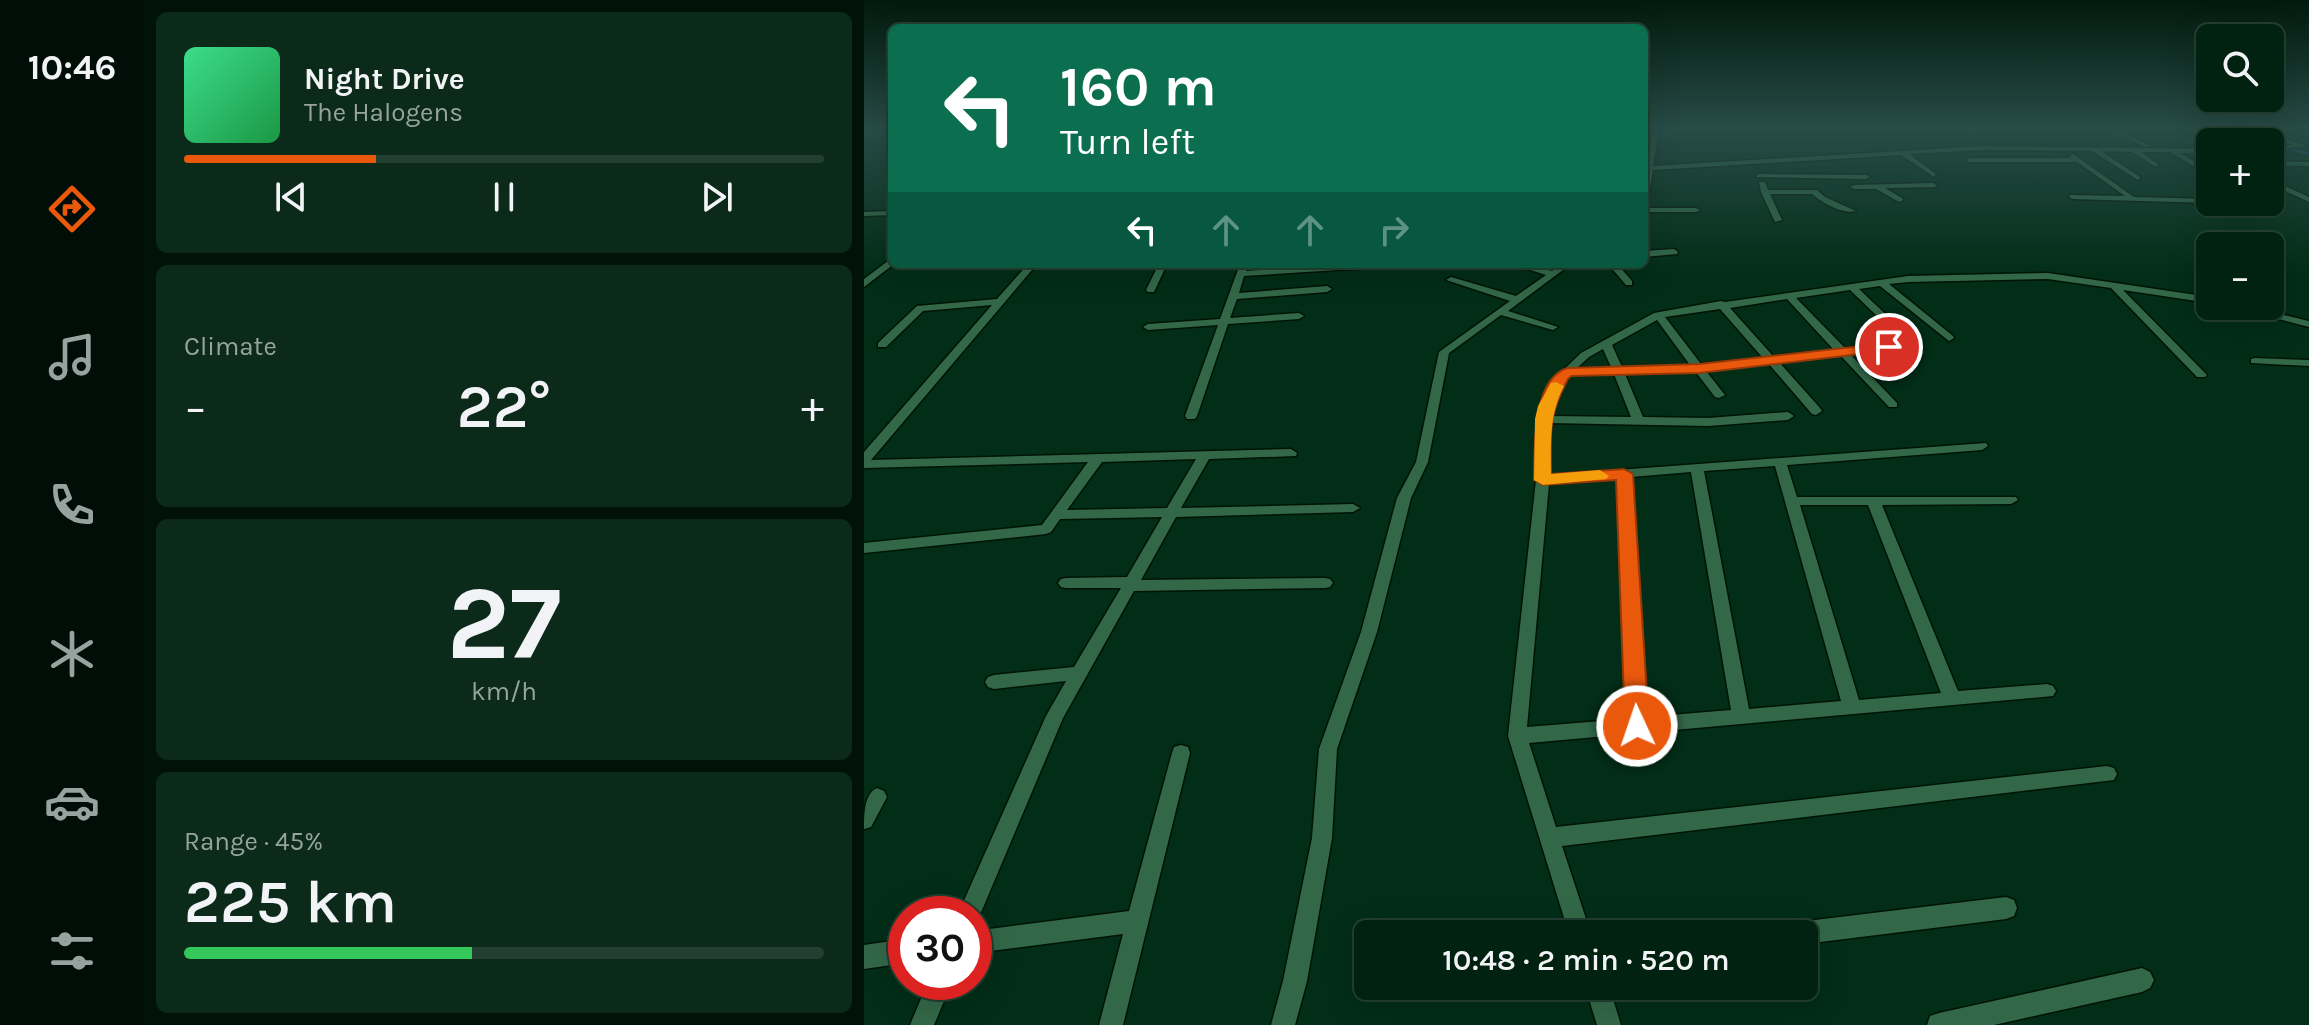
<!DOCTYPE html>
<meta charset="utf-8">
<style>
:root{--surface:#022211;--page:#0c2a1a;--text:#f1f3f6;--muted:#96a49f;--line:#233f31;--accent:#ea580c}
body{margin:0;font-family:Karla,sans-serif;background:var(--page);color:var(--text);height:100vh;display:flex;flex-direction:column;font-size:30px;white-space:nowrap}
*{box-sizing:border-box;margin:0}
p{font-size:26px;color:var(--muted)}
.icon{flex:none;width:44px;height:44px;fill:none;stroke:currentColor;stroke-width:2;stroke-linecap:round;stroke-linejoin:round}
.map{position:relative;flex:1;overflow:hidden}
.details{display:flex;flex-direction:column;gap:12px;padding:12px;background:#011309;width:720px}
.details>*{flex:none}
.banner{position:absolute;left:24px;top:24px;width:760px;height:244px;border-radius:12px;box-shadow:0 8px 32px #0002,0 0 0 2px var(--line);background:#0b6e4f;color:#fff;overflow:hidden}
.controls{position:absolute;left:1332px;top:24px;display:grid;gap:16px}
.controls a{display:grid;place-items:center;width:88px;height:88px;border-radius:12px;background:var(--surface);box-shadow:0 8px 32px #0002,0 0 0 2px var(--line);font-size:40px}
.speed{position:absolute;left:24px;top:896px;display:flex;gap:16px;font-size:40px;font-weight:700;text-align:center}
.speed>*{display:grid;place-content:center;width:104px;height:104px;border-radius:50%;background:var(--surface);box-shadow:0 8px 32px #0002,0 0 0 2px var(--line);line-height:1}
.speed .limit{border:12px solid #d22;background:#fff;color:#111}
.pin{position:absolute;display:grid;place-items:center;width:68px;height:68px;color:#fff;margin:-34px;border:4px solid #fff;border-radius:50%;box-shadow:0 2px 8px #0007}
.me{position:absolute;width:88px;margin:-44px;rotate:357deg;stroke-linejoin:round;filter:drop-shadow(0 0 6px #0008)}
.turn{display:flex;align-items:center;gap:28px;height:168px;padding:0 40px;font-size:36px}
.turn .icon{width:104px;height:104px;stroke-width:2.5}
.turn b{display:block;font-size:56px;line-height:68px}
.lanes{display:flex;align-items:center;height:76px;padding:0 40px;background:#0003;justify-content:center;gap:40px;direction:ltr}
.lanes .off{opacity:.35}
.big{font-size:60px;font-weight:600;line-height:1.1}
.details .card{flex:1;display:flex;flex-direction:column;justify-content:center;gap:12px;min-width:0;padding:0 28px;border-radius:12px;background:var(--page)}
.details .dial{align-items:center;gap:0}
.dial b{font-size:104px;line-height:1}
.song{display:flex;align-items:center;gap:24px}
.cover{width:96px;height:96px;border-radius:12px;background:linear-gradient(135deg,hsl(150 70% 55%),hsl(140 70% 35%))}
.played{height:8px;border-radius:4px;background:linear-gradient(90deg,var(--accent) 30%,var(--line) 30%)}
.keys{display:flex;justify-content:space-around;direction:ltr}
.heat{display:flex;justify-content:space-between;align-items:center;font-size:44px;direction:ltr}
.charge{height:12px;border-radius:6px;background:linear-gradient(90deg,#34c759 45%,var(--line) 0)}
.trip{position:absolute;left:490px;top:920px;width:464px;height:80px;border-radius:12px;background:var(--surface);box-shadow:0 8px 32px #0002,0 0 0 2px var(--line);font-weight:600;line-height:80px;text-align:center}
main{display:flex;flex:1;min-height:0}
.tab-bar{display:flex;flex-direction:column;width:144px;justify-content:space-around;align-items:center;background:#010e07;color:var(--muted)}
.tab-bar .icon{width:56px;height:56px}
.tab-bar .current{color:var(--accent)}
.tab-bar b{font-size:36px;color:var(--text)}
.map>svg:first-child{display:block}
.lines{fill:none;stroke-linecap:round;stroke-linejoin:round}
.stream{stroke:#3c41a1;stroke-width:2}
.street-casing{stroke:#001406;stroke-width:3}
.street{fill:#326848;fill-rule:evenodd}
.route{fill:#ea580c;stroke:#983908;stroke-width:2}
.slow{fill:#f59e0b}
</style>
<main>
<nav class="tab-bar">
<b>10:46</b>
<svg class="icon current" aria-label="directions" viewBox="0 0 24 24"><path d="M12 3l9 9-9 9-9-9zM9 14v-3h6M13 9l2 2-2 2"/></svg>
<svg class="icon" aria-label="music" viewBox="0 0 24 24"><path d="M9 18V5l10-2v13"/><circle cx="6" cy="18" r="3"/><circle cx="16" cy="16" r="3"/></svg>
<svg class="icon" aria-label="phone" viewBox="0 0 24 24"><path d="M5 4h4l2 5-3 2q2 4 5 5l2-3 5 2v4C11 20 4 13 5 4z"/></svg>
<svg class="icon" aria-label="climate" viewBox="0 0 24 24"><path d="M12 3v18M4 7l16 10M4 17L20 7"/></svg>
<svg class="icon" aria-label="car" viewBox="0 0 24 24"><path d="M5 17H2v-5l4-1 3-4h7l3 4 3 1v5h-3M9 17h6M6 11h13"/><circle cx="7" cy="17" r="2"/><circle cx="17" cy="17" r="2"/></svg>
<svg class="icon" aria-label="filters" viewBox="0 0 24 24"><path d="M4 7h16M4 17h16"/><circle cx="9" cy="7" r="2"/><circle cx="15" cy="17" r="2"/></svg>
</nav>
<section class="details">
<div class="card">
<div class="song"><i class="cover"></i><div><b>Night Drive</b><p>The Halogens</p></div></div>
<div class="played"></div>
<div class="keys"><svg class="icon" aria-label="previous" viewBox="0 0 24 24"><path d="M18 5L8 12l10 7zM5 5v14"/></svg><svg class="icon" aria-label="pause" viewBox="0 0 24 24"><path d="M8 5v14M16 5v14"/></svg><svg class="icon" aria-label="next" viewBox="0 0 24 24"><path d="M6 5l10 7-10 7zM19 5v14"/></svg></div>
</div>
<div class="card"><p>Climate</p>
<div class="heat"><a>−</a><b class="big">22°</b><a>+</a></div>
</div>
<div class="card dial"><b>27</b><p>km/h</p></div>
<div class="card"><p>Range · 45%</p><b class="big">225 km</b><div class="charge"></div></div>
</section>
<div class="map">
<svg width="1445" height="1025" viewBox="0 0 1445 1025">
<rect width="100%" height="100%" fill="#022d17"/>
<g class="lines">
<!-- stream -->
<g class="stream">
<polyline points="1365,130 1402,142"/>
<polyline points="1406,143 1445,154"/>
</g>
<!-- street casing -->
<g class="street-casing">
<g id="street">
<polygon points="789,130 795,130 789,166 1120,146 1346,149 1346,153 1316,153 1346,171 1346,176 1306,152 1277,152 1294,164 1292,167 1268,152 1237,151 1276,177 1274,180 1228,151 1120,150 1045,154 1072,174 1070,177 1037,155 789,170 784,201 780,203 780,180"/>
<polygon points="1104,130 1111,130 1114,133 1109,134"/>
<polygon points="1243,130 1252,130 1287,146 1282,147"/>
<polygon points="1398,131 1441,145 1442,146 1406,151 1406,147 1430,145 1396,134"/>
<polygon points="1209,154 1270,197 1346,199 1346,202 1349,202 1346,203 1209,199 1205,197 1206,195 1261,196 1213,162 1105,162 1102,160 1105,158 1207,158 1206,156"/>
<polygon points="1406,161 1445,162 1445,166 1406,165"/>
<polygon points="894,174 1002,175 1006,177 1002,179 892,177"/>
<polygon points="1406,179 1445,197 1445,202 1406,184"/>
<path d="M895,182H901L904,190H953L961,197L992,211C980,215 958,203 948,194H906L918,220L911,222L897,192Z"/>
<polygon points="1070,183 1073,187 1021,188 1038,198 1039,200 1035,202 1012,189 990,189 986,187 990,185"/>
<polygon points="1365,202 1402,202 1405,204 1401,206 1369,204"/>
<polygon points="780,208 832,208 836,210 832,212 780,212"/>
<polygon points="28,211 28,215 0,216 0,212"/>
<polygon points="810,249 814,252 813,254 780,257 780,251"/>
<polygon points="28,258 30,264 0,287 0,279"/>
<path d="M164,264H173L7,460L427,449L433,453L432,456L345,459L317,508L489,504L496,508L489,512L312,517L277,580L461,578L466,579L469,583L466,587L461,588L270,591L199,718L113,922L110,923V914H94L182,716L202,681L130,689L124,687L121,682L124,677L130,675L210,667L257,588H202L197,587L194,583L197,579L202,578L263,577L298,517L196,519L187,532L182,534L0,553V543L178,525L224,462L0,468V452L128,305L59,311L22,347H14V343L53,306L133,299ZM332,459L303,508L203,510L238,462Z"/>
<polygon points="295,264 303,264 290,292 284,292 282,290"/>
<polygon points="376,264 384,264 382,271 481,264 509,265 505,268 380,276 375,293 463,286 468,289 463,292 373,299 366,318 435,313 440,316 435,319 364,324 333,416 331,419 323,419 321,416 354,325 284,330 279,327 284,324 356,319"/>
<polygon points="648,264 662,264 688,271 697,264 707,264 644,311 694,327 689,330 637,315 585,353 564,462 547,498 513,632 473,749 468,838 443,981 431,1025 407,1025 419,981 448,838 455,749 497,632 533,498 552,462 575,352 646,301 582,280 587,277 652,296 682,275"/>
<polygon points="744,264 753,264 768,281 768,285 762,285"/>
<path d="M1184,273L1346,297V303L1259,290L1343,375L1341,377H1333L1247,288L1184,279L1044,282L1025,284L1089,336L1090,338L1085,341L1016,286L995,289L1053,344L1048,347L986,354L1033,403V407H1025L976,355L915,362L956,408L958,411L952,415L948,414L904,363L842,371L861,395L855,398L851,397L831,371L761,374L779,417L844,418L924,412L930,416L924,420L844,426L685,423L686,475L1122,443L1124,446L1118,450L923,465L933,497H1152L1154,500L1147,504L1018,505L1094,691L1183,684L1189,686L1192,691L1189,696L665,743L692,827L1243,766L1250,768L1253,774L1250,780L698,846L727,934H705L644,736L672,480L673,419L676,406L692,377L717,353L790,313L857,301L861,302L1044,276ZM986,290L1040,342L981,348L932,298ZM923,299L970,350L909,356L866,308ZM856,309L899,358L837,364L801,317ZM793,320L826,365L758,367L748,345ZM739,349L747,367L713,368L725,357ZM750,374L767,417L686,416L688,406L706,375ZM911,466L977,701L885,709L840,471ZM827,472L867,710L782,717L767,477ZM754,478L763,719L663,727L685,484ZM936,505H1004L1077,693L995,700Z"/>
<polygon points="1365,306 1382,306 1445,321 1445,327"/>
<polygon points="1391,358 1445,360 1445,366 1387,363 1387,359"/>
<polygon points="317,745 324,747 326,753 259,1025 235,1025 259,934 110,953 110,931 265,911 308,753 310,747"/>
<path d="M13,788L20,791L23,797L7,827L0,829C0,814 0,794 13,788Z"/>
<polygon points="1142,897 1150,900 1153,908 1150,916 1142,919 940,944 940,934 915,934 918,926 926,923"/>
<polygon points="42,939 42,963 0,969 0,945"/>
<polygon points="1278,968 1286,972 1290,980 1286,988 1278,992 1130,1025 1063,1025 1066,1016 1075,1013"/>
<polygon points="64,982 88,982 70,1025 46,1025"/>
<polygon points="721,986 745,986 757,1025 733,1025"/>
</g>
</g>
<!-- street -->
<use href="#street" class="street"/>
</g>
<!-- sky -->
<linearGradient id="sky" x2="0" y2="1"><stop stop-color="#01190d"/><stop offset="0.47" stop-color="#284c47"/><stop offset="1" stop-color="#284c47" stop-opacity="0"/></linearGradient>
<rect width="1445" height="274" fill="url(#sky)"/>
<!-- route -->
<path class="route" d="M1025,343L1030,344V350L835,373L707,376L704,379C683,418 687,431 687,474L760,469L769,474L785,726L781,733L773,736L764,733L761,726L752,480L679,485L670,480C671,450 667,380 703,368L835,364Z"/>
<!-- slow -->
<path class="slow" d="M692,382L700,386C685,415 687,442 687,474L736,470L745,476L742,479L679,485L670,480L671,419L674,406L687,383Z"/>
</svg>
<div class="controls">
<a><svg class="icon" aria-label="search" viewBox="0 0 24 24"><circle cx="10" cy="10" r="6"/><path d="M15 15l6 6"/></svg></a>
<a>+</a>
<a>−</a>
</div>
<div class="speed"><div class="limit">30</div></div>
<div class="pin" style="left:1025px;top:347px;background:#d93025"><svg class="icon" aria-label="arrive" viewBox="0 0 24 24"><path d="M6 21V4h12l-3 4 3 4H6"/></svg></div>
<svg class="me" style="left:773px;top:726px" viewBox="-20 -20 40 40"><circle r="17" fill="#ea580c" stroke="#fff" stroke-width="3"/><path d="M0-11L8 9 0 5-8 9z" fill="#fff"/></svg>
<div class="trip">10:48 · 2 min · 520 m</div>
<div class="banner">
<div class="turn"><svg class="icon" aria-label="left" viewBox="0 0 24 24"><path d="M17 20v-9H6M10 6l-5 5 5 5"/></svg><div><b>160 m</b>Turn left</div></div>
<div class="lanes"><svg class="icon" aria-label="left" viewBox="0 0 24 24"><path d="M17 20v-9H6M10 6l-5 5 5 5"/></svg><svg class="icon off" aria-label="ahead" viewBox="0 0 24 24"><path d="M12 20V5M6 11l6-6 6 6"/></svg><svg class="icon off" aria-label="ahead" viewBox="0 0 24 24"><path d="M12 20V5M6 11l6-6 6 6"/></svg><svg class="icon off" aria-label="right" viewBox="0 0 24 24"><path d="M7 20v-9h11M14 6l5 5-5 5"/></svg></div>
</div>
</div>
</main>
